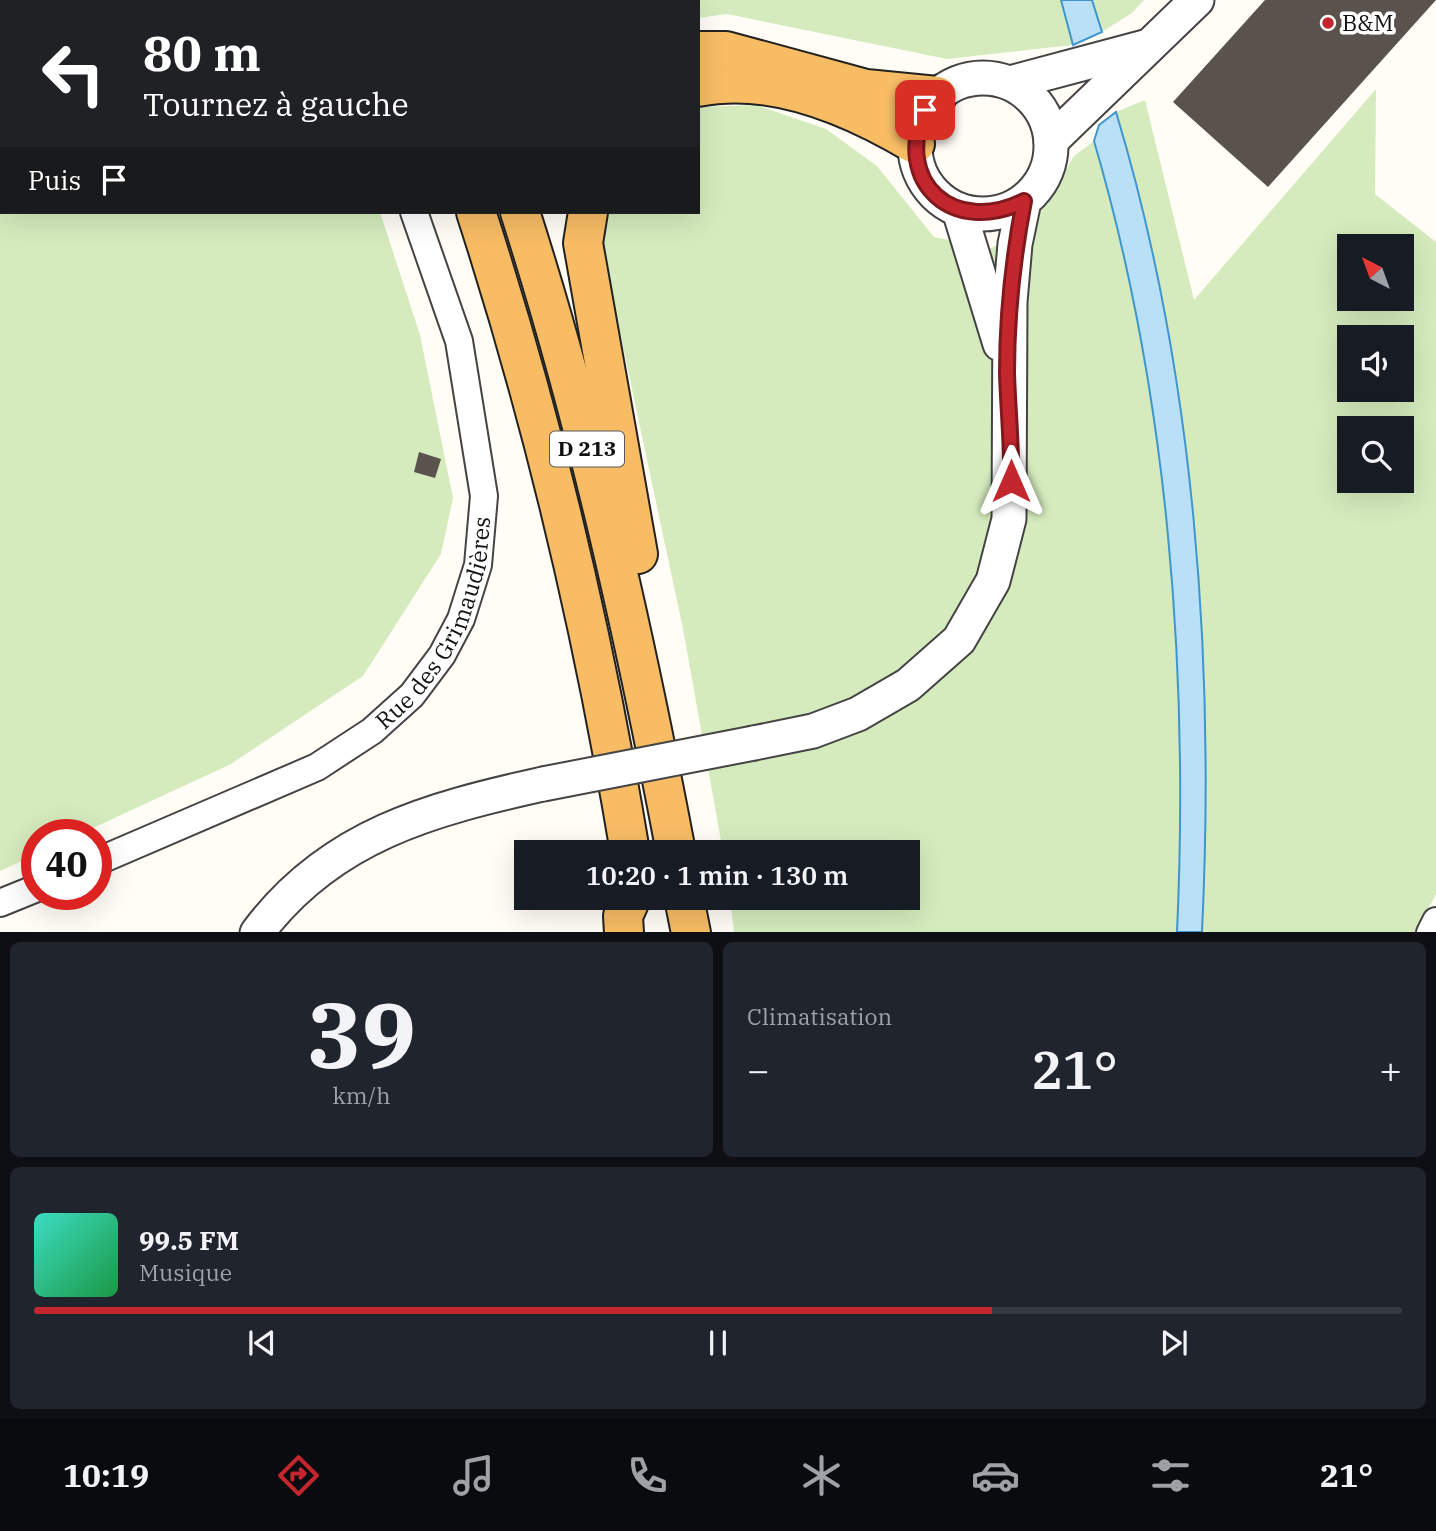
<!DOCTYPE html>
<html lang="fr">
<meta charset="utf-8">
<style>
:root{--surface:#171b24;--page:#20242c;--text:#f1f3f6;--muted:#9ea1a6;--line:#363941;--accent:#c4262e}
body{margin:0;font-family:"IBM Plex Serif",serif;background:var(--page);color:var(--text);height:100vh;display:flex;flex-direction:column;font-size:26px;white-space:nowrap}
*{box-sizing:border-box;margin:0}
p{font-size:23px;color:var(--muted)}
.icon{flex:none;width:38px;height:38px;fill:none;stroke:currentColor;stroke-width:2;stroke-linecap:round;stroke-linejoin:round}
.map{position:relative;height:932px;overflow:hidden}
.panel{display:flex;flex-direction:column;gap:10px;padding:10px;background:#0d0f14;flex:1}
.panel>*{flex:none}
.hud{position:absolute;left:0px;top:0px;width:700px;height:214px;box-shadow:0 7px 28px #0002;background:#202124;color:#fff;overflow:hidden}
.needle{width:46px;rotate:319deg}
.tools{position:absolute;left:1337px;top:234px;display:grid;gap:14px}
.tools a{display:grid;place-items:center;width:77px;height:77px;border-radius:0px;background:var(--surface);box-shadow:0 7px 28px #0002;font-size:35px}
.speed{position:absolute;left:21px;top:819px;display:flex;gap:14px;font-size:35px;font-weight:700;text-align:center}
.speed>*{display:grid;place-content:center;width:91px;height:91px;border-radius:50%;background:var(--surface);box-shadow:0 7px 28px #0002;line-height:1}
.speed .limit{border:10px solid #d22;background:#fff;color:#111}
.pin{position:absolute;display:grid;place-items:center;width:60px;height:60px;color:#fff;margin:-30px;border-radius:14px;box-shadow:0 4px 10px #0006}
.me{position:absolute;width:77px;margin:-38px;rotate:0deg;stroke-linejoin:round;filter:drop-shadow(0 0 5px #0008)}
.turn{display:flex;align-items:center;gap:24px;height:147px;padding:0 28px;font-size:32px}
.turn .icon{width:91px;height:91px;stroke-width:2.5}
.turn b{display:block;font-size:49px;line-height:60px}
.then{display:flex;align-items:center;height:66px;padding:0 28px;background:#0003;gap:14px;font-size:26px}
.big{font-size:52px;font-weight:600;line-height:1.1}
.panel .card{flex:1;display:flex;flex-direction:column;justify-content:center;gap:10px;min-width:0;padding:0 24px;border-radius:10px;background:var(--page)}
.panel .dial{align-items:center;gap:0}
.dial b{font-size:91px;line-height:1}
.song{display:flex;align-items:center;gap:21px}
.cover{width:84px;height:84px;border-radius:10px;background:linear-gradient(135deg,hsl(170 70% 55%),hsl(140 70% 35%))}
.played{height:7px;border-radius:4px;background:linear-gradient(90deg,var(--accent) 70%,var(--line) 70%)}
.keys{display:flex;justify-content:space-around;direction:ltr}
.heat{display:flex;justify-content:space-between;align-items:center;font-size:38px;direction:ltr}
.panel .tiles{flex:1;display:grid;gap:10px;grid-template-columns:1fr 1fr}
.card:last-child{grid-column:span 2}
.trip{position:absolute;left:514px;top:840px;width:406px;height:70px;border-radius:0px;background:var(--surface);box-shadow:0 7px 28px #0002;font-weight:600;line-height:70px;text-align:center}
.dock{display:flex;height:112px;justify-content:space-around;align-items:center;background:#090b0e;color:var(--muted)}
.dock .icon{width:49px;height:49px}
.dock .selected{color:var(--accent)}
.dock b{font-size:32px;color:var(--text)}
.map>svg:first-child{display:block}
.green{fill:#d5ebbd;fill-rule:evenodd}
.water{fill:#b9e0f7;stroke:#3f96cf;stroke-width:2}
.building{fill:#5a524d}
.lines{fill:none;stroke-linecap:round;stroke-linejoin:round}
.minor-casing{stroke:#444;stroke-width:30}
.tertiary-casing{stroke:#444;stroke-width:37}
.trunk-casing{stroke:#222;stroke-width:42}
.minor{stroke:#fff;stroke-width:26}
.tertiary{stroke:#fff;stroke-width:33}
.trunk{stroke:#f7bc64;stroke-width:38}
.tertiary-bridge-casing{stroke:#444;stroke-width:37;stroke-linecap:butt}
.tertiary-bridge{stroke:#fff;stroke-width:33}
.route-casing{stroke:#7f191e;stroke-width:18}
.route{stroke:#c4262e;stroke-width:12}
.poi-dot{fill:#c4262e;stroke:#fff;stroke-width:2.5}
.labels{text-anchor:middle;stroke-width:7;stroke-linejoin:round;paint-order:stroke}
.shield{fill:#fff;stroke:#585858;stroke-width:2}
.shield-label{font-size:21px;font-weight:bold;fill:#111}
.poi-label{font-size:23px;fill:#111;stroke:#fff;text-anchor:start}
.street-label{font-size:23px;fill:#111;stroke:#fff}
</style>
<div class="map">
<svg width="1436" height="933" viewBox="0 0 1436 933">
<rect width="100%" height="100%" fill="#fffdf5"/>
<!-- green -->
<g class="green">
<polygon points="0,0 312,0 2,2 2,212 380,212 420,335 453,498 441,554 363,676 231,764 78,835 37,835 37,854 0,871"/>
<polygon points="495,0 1061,0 1073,45 947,59 727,14 698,18 698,2"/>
<polygon points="1092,0 1144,0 1132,13 1102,32"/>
<path d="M1376,89L1375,194L1436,242V894L1416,932H1202C1215,659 1194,375 1116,112L1145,100L1194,300ZM1349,247H1402V299H1349ZM1349,338H1402V390H1349ZM1349,429H1402V481H1349Z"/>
<path d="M756,105L826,129L877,166L934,237L989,249L1032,227L1074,156L1094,141C1168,392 1189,672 1177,932H734L730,898H908V852H723L683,629L602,248L604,212H698V107Z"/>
</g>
<!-- water -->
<g class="water">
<polygon points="1061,0 1092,0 1102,32 1073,45"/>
<path d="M1116,112C1195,373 1215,661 1202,932H1177C1189,671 1168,393 1094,141L1099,125Z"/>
</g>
<!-- building -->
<g class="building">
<polygon points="1265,0 1436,0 1268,187 1173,102"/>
<polygon points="419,452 441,459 435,478 414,472"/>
</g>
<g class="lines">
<!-- minor casing -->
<g class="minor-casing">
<g id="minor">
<polyline points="342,0 343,2"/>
<path id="s1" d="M96,862L317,767L372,731L412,695L442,655L461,619L478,565L484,496L459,341L414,212"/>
<polyline points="0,903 37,888"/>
<polyline points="1430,933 1436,921"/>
</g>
</g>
<!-- tertiary casing -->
<g class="tertiary-casing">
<g id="tertiary">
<circle cx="983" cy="146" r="68"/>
<polyline points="1010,83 1145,47"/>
<polyline points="1051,141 1197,0"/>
<polyline points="959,210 1000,344"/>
<polyline points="754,743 813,731 858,714 908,685 959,640 993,581 1009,519 1010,302 1015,244 1024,201"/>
<path d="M257,933C330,835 431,809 543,784"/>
</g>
</g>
<!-- trunk casing -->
<g class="trunk-casing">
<g id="trunk">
<polyline points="407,0 407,2"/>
<polyline points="476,0 477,2"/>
<polyline points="698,51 726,51 866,89 937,96"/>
<path d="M698,87C772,72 853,107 915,144"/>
<path d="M476,212C544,421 594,635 630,852"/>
<path d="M520,212C587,421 635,636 676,852"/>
<polyline points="588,212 583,243 638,554"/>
<polyline points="684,898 691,933"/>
<polyline points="624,933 623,916 631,898"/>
</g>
</g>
<!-- minor -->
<use href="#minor" class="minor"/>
<!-- tertiary -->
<use href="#tertiary" class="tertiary"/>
<!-- trunk -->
<use href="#trunk" class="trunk"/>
<!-- tertiary-bridge casing -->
<g class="tertiary-bridge-casing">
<polyline id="tertiary-bridge" points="543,784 754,743"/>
</g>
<!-- tertiary-bridge -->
<use href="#tertiary-bridge" class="tertiary-bridge"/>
</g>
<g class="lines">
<!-- route casing -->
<g class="route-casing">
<path id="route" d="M925,110C893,183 954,236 1024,201C1013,258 1007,315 1007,373C1008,409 1012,445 1011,481"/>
</g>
<!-- route -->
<use href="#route" class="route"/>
</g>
<!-- markers -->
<circle class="poi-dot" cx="1328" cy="23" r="7"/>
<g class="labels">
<!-- shield labels -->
<rect class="shield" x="550" y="431.5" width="74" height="35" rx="5"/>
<g class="shield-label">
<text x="587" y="456">D 213</text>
</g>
<!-- poi labels -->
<g class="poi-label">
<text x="1342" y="31">B&amp;M</text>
</g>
<!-- street labels -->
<g class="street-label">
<text dy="8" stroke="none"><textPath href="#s1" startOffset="436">Rue des Grimaudières</textPath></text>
</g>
</g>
</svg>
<div class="tools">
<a><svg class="needle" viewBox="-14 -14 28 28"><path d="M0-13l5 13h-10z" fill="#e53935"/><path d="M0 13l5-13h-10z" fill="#9ea1a6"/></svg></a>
<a><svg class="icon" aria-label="sound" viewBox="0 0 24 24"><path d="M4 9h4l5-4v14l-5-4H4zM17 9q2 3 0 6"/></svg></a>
<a><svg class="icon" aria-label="search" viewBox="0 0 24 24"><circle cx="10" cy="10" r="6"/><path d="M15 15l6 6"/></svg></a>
</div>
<div class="speed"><div class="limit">40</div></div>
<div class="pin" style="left:925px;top:110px;background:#d93025"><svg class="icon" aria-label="arrive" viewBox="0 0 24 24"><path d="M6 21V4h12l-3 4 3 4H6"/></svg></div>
<svg class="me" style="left:1011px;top:481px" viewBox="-20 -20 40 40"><path d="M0-17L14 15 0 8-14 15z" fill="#c4262e" stroke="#fff" stroke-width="4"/></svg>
<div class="trip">10:20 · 1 min · 130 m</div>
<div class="hud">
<div class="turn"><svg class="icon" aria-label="left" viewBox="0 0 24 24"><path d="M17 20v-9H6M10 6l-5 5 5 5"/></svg><div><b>80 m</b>Tournez à gauche</div></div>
<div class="then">Puis<svg class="icon" aria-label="arrive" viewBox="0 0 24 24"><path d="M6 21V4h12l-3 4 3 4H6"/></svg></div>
</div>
</div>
<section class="panel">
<div class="tiles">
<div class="card dial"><b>39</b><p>km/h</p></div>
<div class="card"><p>Climatisation</p>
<div class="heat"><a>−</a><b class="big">21°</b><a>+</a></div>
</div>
<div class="card">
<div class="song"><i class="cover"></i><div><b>99.5 FM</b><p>Musique</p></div></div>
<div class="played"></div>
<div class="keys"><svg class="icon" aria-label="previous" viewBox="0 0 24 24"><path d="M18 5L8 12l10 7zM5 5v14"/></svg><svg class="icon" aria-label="pause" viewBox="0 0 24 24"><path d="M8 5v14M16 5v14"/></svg><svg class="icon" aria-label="next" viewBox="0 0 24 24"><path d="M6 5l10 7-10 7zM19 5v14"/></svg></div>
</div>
</div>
</section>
<nav class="dock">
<b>10:19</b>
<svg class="icon selected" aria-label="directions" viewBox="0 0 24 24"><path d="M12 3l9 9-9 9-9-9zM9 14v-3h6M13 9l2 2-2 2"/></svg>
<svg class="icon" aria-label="music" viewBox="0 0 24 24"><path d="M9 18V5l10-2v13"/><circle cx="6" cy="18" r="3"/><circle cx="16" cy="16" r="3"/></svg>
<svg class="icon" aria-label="phone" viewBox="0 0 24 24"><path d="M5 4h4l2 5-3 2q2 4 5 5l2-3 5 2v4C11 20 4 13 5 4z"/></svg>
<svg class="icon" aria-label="climate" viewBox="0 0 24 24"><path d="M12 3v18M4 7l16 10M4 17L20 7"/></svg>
<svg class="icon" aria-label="car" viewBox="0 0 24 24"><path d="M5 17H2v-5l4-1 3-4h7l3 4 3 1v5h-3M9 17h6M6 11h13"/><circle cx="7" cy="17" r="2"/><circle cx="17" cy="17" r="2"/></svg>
<svg class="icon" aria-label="filters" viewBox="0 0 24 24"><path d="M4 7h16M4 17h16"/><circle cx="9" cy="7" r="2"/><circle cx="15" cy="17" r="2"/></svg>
<b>21°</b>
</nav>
